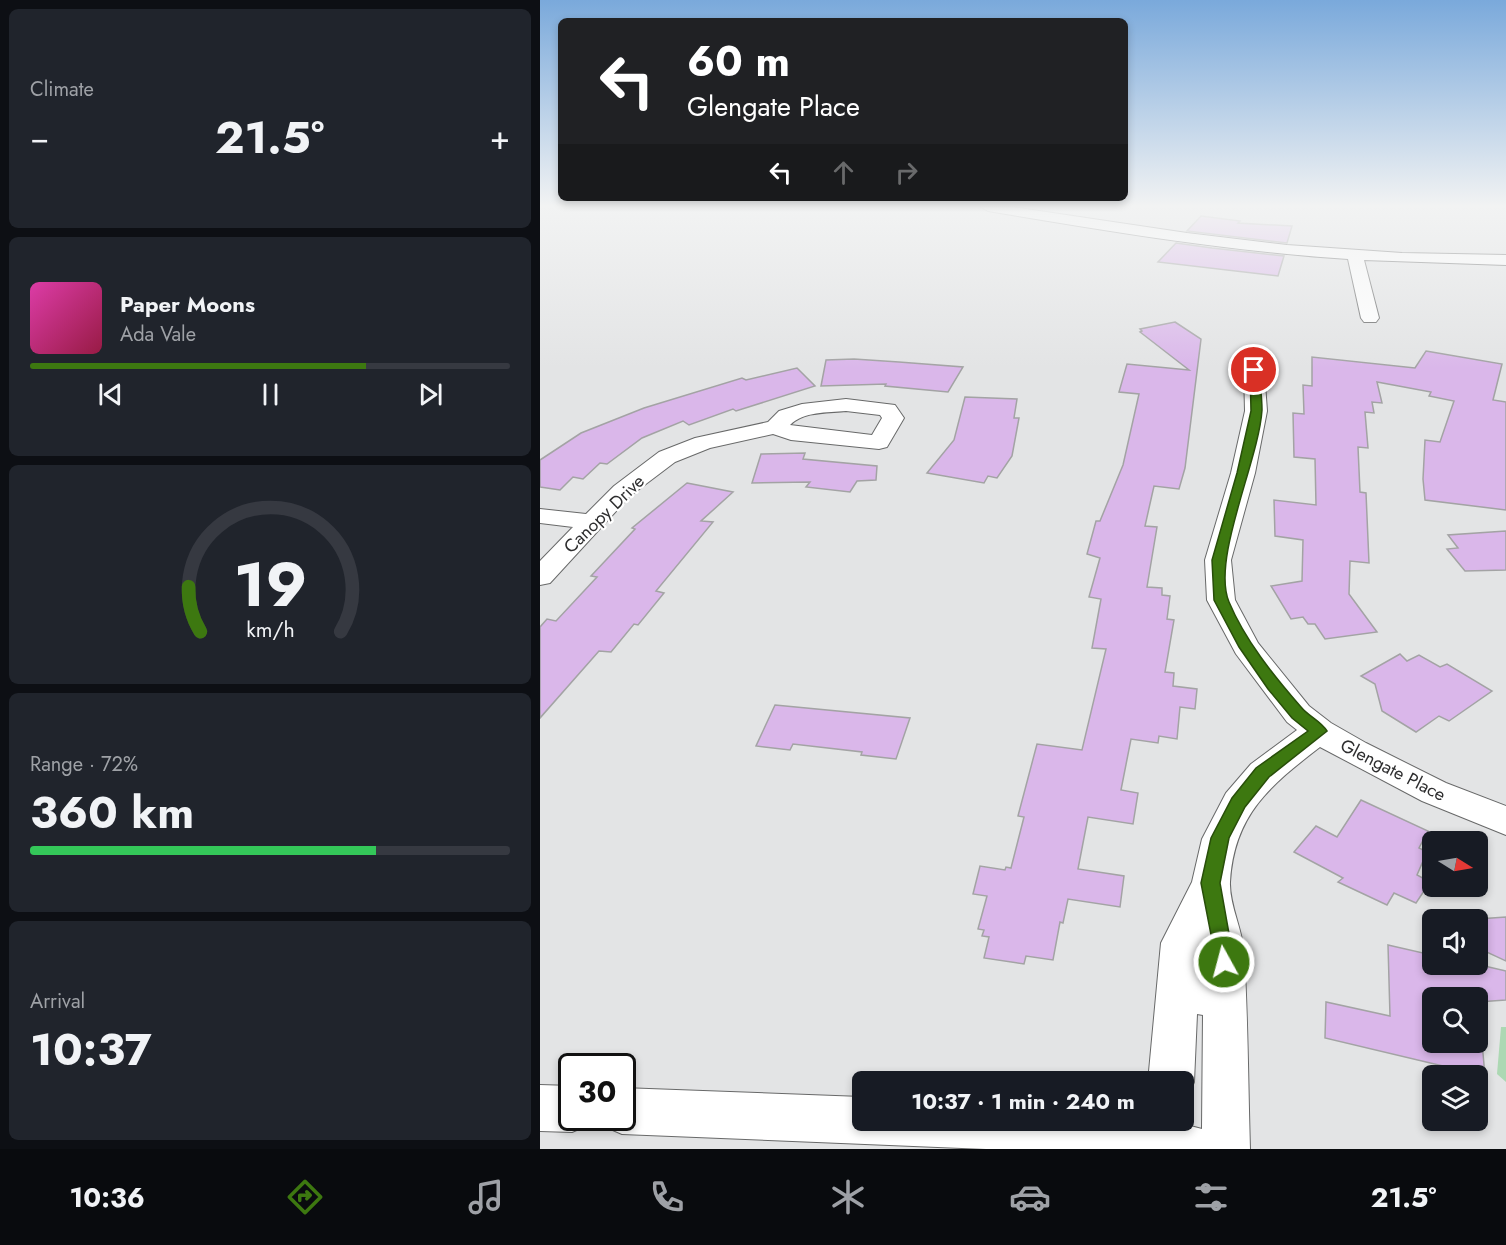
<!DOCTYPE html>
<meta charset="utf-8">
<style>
:root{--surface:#171b24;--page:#20242c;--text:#f1f3f6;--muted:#9ea1a6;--line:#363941;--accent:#3d7810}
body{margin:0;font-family:Jost,sans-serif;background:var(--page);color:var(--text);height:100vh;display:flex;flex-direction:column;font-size:22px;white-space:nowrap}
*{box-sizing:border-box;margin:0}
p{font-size:20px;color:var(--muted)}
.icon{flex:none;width:33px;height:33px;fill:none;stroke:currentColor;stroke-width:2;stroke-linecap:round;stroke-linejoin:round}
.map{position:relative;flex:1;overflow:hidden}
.panel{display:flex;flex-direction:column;gap:9px;padding:9px;background:#0d0f14;width:540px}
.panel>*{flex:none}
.hud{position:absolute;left:18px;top:18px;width:570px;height:183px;border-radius:9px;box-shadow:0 3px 9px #0003;background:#202124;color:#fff;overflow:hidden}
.needle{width:39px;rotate:101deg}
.controls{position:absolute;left:882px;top:831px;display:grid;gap:12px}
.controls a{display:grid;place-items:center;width:66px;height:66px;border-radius:9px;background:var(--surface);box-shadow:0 3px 9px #0003;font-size:30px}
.speed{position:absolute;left:18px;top:1053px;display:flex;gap:12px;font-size:30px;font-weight:700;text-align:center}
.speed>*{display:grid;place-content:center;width:78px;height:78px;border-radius:50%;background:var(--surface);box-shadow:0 3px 9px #0003;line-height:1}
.speed .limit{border:3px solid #111;border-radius:9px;background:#fff;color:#111}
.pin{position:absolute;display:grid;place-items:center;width:51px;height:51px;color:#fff;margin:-26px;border:3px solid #fff;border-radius:50%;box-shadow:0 2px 6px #0007}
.me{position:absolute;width:66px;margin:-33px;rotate:353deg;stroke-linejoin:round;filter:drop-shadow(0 0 4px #0008)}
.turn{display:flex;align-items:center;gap:21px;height:126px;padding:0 30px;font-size:27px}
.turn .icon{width:78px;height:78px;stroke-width:2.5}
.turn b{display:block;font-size:42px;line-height:51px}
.lanes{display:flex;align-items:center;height:57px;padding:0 30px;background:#0003;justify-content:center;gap:30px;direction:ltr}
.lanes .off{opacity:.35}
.big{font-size:45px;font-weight:700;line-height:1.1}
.panel .widget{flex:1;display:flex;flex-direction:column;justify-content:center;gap:9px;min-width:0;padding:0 21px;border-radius:9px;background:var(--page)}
.panel .dial{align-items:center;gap:0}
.dial svg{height:156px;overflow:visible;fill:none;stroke:var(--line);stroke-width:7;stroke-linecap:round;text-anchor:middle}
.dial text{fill:var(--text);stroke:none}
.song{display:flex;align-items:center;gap:18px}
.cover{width:72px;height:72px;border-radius:9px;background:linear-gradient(135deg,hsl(320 70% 55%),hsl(340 70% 35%))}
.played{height:6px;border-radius:3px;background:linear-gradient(90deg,var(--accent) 70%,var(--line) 70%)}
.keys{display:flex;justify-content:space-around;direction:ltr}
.heat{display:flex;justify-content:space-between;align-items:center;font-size:33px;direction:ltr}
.charge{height:9px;border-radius:4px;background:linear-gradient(90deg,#34c759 72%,var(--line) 0)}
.trip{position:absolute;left:312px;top:1071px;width:342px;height:60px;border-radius:9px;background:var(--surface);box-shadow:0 3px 9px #0003;font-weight:700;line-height:60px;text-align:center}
.dock{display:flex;height:96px;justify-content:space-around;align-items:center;background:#090b0e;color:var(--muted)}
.dock .icon{width:42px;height:42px}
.dock .current{color:var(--accent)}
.dock b{font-size:27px;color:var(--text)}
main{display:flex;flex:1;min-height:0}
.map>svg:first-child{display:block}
.green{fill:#acd8b3}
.building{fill:#dab7ea;stroke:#a3a3a4;stroke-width:1.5}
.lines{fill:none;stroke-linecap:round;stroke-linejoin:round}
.minor-casing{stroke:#686969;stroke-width:2}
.minor{fill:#fff;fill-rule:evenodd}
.route{fill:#3d7810;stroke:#284e0a;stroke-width:1.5}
.labels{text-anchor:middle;stroke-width:4.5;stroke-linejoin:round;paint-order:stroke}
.street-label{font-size:18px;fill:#2e2e2f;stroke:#fff}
</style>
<main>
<section class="panel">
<div class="widget"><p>Climate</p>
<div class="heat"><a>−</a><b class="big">21.5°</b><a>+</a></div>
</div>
<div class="widget">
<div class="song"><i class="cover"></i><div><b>Paper Moons</b><p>Ada Vale</p></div></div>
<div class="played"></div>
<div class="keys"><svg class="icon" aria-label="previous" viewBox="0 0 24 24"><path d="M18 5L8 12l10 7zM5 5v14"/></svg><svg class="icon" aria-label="pause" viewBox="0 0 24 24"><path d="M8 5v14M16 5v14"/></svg><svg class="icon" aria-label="next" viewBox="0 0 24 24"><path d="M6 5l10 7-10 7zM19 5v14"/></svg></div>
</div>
<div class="widget dial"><svg viewBox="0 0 100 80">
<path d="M14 69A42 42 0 1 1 86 69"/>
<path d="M14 69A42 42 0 0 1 8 46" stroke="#3d7810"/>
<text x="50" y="56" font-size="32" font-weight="700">19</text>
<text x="50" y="72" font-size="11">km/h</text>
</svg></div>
<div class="widget"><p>Range · 72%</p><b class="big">360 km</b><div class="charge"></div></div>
<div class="widget"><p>Arrival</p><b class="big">10:37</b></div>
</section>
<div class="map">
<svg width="966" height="1149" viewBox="0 0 966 1149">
<rect width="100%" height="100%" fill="#e3e4e5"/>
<!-- green -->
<polygon class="green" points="961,1027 966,1027 966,1082 957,1074"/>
<!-- building -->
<g class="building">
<polygon points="661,216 700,221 698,223 752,226 747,243 647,231"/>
<polygon points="636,243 672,248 744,256 738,276 618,262"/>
<polygon points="635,322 661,339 645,468 639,489 614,486 605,526 617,527 607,587 622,588 622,595 630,596 627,619 634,620 625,672 634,673 633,686 657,689 655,709 640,707 637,739 619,736 618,743 591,739 581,790 598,793 593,824 548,817 538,869 584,876 580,907 528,899 523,923 520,922 513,960 486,956 484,964 444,958 449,937 442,936 444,930 438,929 447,896 433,894 440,866 465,870 466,867 471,868 484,817 478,816 497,744 542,750 566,649 552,648 561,599 549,597 560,558 547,554 556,521 560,521 583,465 599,394 579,392 587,364 649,370 600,332 602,331 600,329"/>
<polygon points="886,351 962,364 953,400 966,402 966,510 885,500 883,479 885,440 900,442 914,401 889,396 891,392 837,382 842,403 832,402 834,413 825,412 828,448 818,447 820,492 826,493 829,563 810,561 809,594 837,632 785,639 775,624 768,624 763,617 751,619 731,586 762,581 763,540 735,536 734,500 776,505 775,459 754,457 753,413 764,414 763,385 772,386 772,357 875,368"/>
<polygon points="314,359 359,362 423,367 408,392 345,386 346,384 281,386 286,360"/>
<polygon points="257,368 275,386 196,411 193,409 149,425 143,421 102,438 67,464 60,463 43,479 33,477 20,490 0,487 0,460 41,433 104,408 202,378 206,380"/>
<polygon points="425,397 477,399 474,418 479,418 472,456 457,478 448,476 444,483 387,473 414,440"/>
<polygon points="265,453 263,459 337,466 336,480 317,481 310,492 266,487 270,482 212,483 221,454"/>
<polygon points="147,483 193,492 161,521 173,522 116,591 124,593 98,625 94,624 71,652 59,651 0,718 0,627 7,619 16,621 57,577 51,576 95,529 92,528"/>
<polygon points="966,531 966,570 925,571 907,549 918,548 908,535"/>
<polygon points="860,654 867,661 879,655 900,667 907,664 952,691 909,721 899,716 876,732 842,711 835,684 821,676"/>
<polygon points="235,705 370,718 356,759 321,755 322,752 253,744 250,750 216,746"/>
<polygon points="821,800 888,831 879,848 887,852 877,875 890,882 876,903 854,893 847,905 798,882 803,878 754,852 776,826 797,837"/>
<polygon points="966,917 966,961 938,948 938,919"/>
<polygon points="848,945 892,955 892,964 936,964 966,971 966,1000 938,1002 938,998 892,998 892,1042 942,1042 945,1076 785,1038 786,1002 850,1016"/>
</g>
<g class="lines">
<!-- minor casing -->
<g class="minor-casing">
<g id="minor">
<path d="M441,207H472L647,233L747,245L862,253L966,255V265L824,260L839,318L836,322H824L821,318L808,259C687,251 567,231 448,211Z"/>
<path d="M714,364L721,366L724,370L727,411L715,473L691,560L695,600L718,643L769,706L791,723L826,743L906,783L966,806V835L882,801L780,747C731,785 694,814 690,882C689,905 703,930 704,953C708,1018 708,1084 710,1149H446L82,1134L66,1127L62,1118H82V1088L322,1097V1120H627L662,1129L663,1015L657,1014L654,1082L647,1098L644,1099V1082H608L621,943L652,882L662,839L686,793L711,764L757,730L747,722L696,654L667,600L665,560L691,473L705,411L704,370L707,366ZM662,941L664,977L659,976Z"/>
<path d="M306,399L355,405L364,418L347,447L339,449L251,440L233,434L170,448L135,462L90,496L10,583L0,585V561L33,527L0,523V509L46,514L74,486L119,452L155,438L228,422L239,411L262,404ZM306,411L340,415L342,418L332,435L250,425C264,411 287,413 306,411Z"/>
<polygon points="0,1085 32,1086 32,1118 52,1118 48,1125 32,1132 0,1131"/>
</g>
</g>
<!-- minor -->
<use href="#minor" class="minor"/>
</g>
<!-- sky -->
<linearGradient id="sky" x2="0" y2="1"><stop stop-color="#7aa9db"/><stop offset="0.56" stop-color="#f2f3f3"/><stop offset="1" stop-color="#f2f3f3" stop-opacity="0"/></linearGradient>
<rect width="966" height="368" fill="url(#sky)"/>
<!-- route -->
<path class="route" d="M710,367L719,370C720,383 722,397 722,410C719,460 671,559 689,602C705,640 733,675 761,707C768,716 781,721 787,731L729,777L705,807L689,838L680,883L694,962L691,968L684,971L677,968L674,962V950L661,883L671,838L692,798L716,768L768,731L752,718L728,689L699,647L674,600L672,560L697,473L711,411Z"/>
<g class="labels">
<!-- street labels -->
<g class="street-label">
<text transform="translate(64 514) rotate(-44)" y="6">Canopy Drive</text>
<text transform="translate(853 770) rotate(27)" y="6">Glengate Place</text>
</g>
</g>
</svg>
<div class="controls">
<a><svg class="needle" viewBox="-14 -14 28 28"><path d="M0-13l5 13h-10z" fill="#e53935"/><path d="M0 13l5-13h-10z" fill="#9ea1a6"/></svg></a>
<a><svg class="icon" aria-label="sound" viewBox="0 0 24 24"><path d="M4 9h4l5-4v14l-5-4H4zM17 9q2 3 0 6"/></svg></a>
<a><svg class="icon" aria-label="search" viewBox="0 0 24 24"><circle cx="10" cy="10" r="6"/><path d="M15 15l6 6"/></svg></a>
<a><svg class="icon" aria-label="layers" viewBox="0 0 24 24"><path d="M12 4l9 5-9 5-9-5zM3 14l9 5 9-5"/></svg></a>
</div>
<div class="speed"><div class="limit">30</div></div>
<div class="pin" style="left:714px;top:370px;background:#d93025"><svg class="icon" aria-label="arrive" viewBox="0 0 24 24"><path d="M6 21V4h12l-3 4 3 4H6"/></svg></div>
<svg class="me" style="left:684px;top:962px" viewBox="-20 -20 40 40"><circle r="17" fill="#3d7810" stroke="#fff" stroke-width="3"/><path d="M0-11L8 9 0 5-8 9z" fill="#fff"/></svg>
<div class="trip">10:37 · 1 min · 240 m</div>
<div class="hud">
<div class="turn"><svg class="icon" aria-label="left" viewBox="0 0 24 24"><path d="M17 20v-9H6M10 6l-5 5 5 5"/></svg><div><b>60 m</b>Glengate Place</div></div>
<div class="lanes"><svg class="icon" aria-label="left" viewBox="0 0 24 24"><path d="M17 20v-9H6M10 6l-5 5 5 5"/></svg><svg class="icon off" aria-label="ahead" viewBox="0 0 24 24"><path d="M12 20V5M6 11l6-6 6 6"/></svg><svg class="icon off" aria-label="right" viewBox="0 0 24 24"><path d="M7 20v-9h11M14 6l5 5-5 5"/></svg></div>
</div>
</div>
</main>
<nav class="dock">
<b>10:36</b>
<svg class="icon current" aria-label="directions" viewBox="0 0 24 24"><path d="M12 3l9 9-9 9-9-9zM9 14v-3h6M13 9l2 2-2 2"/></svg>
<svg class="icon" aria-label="music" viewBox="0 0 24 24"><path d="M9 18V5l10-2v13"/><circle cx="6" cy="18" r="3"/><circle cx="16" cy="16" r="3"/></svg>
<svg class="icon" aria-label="phone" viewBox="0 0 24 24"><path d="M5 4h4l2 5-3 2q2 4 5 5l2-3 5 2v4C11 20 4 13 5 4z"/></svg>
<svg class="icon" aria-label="climate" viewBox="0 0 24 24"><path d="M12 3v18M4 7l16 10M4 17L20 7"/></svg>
<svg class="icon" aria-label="car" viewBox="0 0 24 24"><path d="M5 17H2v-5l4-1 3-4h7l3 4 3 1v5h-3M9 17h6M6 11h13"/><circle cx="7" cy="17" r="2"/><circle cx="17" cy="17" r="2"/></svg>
<svg class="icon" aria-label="filters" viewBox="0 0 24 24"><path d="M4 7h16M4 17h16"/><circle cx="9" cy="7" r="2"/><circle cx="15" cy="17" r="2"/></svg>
<b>21.5°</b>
</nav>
